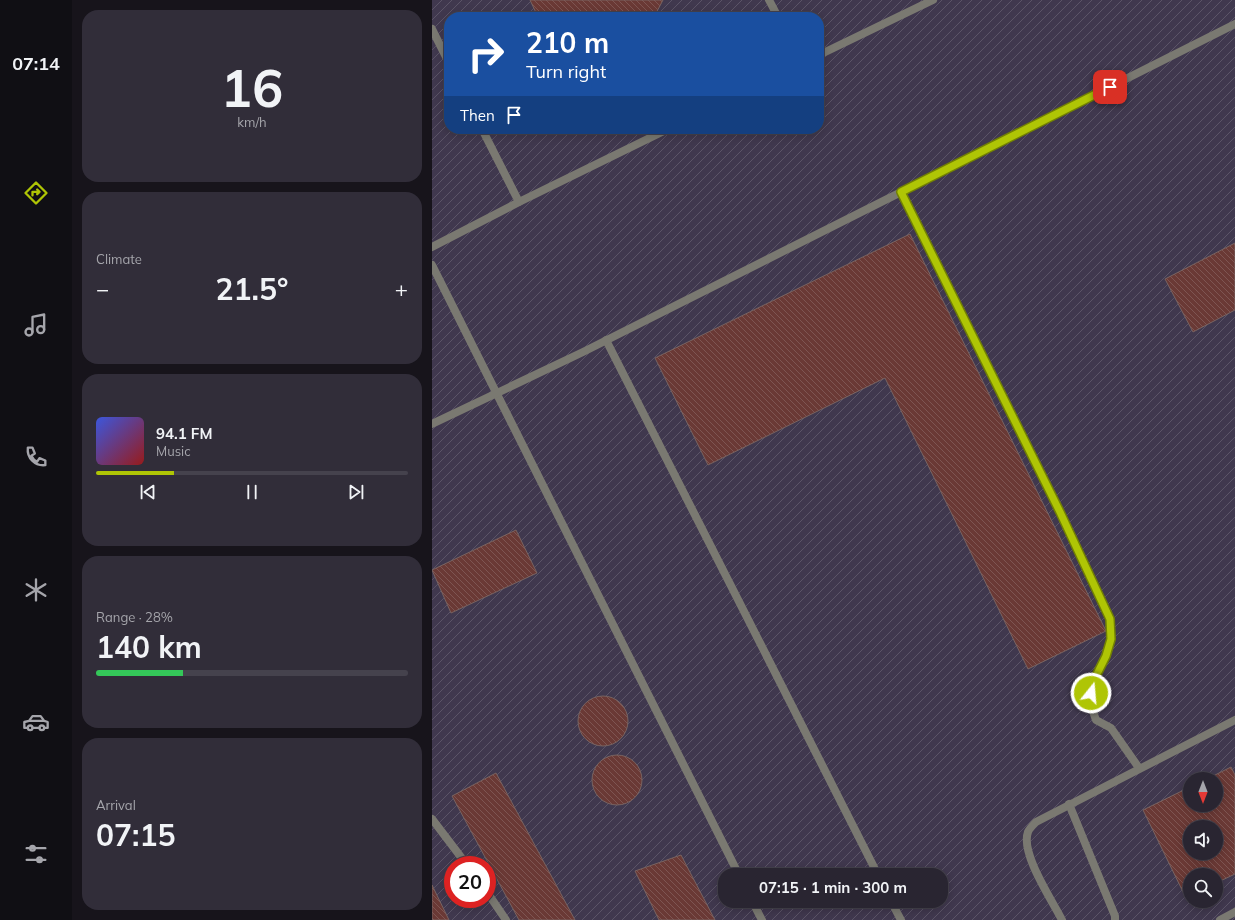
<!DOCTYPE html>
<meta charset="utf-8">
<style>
:root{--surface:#292531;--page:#312d39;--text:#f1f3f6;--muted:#a5a5ab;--line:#45424d;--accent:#afc505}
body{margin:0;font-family:Mulish,sans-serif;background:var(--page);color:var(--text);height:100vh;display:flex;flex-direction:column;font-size:15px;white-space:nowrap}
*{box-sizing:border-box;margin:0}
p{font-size:13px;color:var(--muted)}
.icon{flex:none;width:22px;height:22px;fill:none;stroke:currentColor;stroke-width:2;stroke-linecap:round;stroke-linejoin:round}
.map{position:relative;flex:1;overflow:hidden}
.sheet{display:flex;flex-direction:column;gap:10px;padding:10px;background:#17141b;width:360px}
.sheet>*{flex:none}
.hud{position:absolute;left:12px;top:12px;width:380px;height:122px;border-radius:16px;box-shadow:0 2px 10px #0003,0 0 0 1px var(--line);background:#1a4fa0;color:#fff;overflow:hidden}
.needle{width:26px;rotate:180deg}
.tools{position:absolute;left:751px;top:772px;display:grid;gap:8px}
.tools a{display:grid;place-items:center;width:40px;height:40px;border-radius:50%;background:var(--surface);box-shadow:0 2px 10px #0003,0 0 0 1px var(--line);font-size:20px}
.speed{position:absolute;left:12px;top:856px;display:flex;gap:8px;font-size:20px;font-weight:700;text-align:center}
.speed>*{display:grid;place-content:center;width:52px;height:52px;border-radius:50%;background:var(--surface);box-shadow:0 2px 10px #0003,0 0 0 1px var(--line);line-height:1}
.speed .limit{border:6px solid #d22;background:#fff;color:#111}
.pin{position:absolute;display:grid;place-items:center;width:34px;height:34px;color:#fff;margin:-17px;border-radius:8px;box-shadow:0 2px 6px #0006}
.me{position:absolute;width:44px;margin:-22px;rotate:17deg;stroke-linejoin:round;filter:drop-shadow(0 0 3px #0008)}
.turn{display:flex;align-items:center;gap:14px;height:84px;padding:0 16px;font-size:18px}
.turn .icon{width:52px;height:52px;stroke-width:2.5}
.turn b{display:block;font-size:28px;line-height:34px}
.then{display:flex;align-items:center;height:38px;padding:0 16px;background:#0003;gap:8px;font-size:15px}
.big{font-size:30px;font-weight:700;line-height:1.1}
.sheet .tile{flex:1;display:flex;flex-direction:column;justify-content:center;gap:6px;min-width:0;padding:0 14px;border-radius:16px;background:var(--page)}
.sheet .dial{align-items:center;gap:0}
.dial b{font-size:52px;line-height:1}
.song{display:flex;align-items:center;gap:12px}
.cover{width:48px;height:48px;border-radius:6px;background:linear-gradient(135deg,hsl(230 70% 55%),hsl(0 70% 35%))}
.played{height:4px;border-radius:2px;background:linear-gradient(90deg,var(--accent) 25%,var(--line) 25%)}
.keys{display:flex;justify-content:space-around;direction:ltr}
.heat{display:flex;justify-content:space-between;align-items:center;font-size:22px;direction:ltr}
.charge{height:6px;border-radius:3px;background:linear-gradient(90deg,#34c759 28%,var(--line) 0)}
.trip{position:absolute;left:286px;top:868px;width:230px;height:40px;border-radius:16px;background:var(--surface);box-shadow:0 2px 10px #0003,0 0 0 1px var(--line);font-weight:700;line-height:40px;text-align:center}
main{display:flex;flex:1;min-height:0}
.tabs{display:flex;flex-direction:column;width:72px;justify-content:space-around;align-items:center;background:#100f14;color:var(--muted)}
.tabs .icon{width:28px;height:28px}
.tabs .selected{color:var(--accent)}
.tabs b{font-size:18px;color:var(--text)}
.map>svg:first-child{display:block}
.industrial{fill:url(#industrial-furrows);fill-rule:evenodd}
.building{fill:url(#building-back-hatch);stroke:#786361;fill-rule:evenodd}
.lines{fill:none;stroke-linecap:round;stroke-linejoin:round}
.lane{stroke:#7a7971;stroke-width:8}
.route-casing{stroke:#728003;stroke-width:10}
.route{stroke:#afc505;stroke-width:7}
</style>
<main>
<nav class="tabs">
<b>07:14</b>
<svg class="icon selected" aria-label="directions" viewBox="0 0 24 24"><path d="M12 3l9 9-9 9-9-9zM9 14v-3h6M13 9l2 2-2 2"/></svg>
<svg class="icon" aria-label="music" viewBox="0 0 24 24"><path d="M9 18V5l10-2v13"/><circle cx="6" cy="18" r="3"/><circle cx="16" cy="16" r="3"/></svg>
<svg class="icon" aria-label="phone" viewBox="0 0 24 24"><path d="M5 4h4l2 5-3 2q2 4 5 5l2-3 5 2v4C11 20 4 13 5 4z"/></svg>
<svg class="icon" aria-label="climate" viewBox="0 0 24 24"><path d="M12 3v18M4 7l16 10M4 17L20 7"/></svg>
<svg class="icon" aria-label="car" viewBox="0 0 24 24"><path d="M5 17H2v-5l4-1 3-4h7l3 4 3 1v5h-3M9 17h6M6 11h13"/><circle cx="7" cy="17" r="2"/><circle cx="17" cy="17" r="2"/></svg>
<svg class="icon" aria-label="filters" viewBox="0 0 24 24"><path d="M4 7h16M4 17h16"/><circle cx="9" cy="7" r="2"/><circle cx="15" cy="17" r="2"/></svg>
</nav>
<section class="sheet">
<div class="tile dial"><b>16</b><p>km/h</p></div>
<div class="tile"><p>Climate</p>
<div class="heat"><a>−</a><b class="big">21.5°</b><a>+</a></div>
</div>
<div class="tile">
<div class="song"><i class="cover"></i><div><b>94.1 FM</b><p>Music</p></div></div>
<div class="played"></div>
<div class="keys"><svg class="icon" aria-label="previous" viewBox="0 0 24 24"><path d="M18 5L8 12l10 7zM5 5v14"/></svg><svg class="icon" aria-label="pause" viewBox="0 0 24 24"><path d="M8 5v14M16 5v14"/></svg><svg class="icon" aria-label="next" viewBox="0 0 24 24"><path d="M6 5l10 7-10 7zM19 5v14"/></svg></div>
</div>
<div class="tile"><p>Range · 28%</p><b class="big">140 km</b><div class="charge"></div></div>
<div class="tile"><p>Arrival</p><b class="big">07:15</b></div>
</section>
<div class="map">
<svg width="803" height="920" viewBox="0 0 803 920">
<defs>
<pattern id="industrial-furrows" width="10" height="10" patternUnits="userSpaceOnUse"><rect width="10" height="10" fill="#40384e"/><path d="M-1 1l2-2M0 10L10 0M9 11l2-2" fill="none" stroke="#5b5467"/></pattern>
<pattern id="building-back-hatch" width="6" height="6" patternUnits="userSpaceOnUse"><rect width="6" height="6" fill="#6a3935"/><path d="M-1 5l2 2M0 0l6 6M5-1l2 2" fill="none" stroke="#7e5552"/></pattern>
</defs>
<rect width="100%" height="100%" fill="#373141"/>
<!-- industrial -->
<path class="industrial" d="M0,0H803V920H0ZM17,17H387V129H17ZM758,779H784V805H758ZM758,827H784V853H758ZM21,865H55V899H21ZM293,875H509V901H293ZM758,875H784V901H758Z"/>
<!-- building -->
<g class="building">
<polygon points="98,0 231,0 222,17 106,17"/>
<polygon points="478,234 674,631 596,669 453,378 276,465 223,358"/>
<polygon points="803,243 803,310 761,332 733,279"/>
<polygon points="84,530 105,573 19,613 0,570"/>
<circle cx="171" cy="721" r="25"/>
<circle cx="185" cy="780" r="25"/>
<path d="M799,767L803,775V874L784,883V875H758V896L754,898L711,810L758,787V805H784V779H775ZM758,827H784V853H758Z"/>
<polygon points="64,773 143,920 87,920 20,796"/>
<polygon points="249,855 283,920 227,920 203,871"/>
<polygon points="0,885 17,920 0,920"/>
</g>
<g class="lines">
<!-- lane -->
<g class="lane">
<polyline points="337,0 346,17"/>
<polyline points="0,29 17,63"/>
<polyline points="387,55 501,0"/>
<polyline points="50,129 87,202"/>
<polyline points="469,192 628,512 678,619 679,639 673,656 661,682 659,693 658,703 664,720 679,728 707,768"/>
<polyline points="0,247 87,202 236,129"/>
<polyline points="0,265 307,875"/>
<polyline points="174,340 446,875"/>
<polyline points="0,424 151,352 803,24"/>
<polyline points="637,804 683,916 683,920"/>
<polyline points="0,819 35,865"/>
<polyline points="55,892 74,920"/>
<polyline points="320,901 330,920"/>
<polyline points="459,901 469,920"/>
<path d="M630,920C620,900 588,853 596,832C597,829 601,825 604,822L803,720"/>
<polyline points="788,920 803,912"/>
</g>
</g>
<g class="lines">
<!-- route casing -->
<g class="route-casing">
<polyline id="route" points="659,693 661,682 674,656 679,639 678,619 628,512 469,192 678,87"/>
</g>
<!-- route -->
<use href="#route" class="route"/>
</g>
</svg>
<div class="tools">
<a><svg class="needle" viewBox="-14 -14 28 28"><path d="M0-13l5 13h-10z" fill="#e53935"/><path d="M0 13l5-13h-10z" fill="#a5a5ab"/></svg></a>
<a><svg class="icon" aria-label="sound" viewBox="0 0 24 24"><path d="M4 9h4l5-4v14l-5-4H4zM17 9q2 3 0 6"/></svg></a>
<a><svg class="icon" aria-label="search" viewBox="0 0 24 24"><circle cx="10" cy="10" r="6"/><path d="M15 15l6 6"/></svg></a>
</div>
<div class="speed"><div class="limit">20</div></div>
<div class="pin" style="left:678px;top:87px;background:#d93025"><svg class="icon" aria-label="arrive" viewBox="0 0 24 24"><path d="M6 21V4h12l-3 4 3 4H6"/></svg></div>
<svg class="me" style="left:659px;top:693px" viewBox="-20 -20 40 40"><circle r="17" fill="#afc505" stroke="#fff" stroke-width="3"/><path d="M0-11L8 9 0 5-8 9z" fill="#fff"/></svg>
<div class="trip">07:15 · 1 min · 300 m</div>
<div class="hud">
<div class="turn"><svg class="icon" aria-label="right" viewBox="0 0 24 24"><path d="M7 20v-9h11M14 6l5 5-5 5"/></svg><div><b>210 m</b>Turn right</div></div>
<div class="then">Then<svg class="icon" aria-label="arrive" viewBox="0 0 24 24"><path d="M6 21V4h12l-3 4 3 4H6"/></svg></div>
</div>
</div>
</main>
